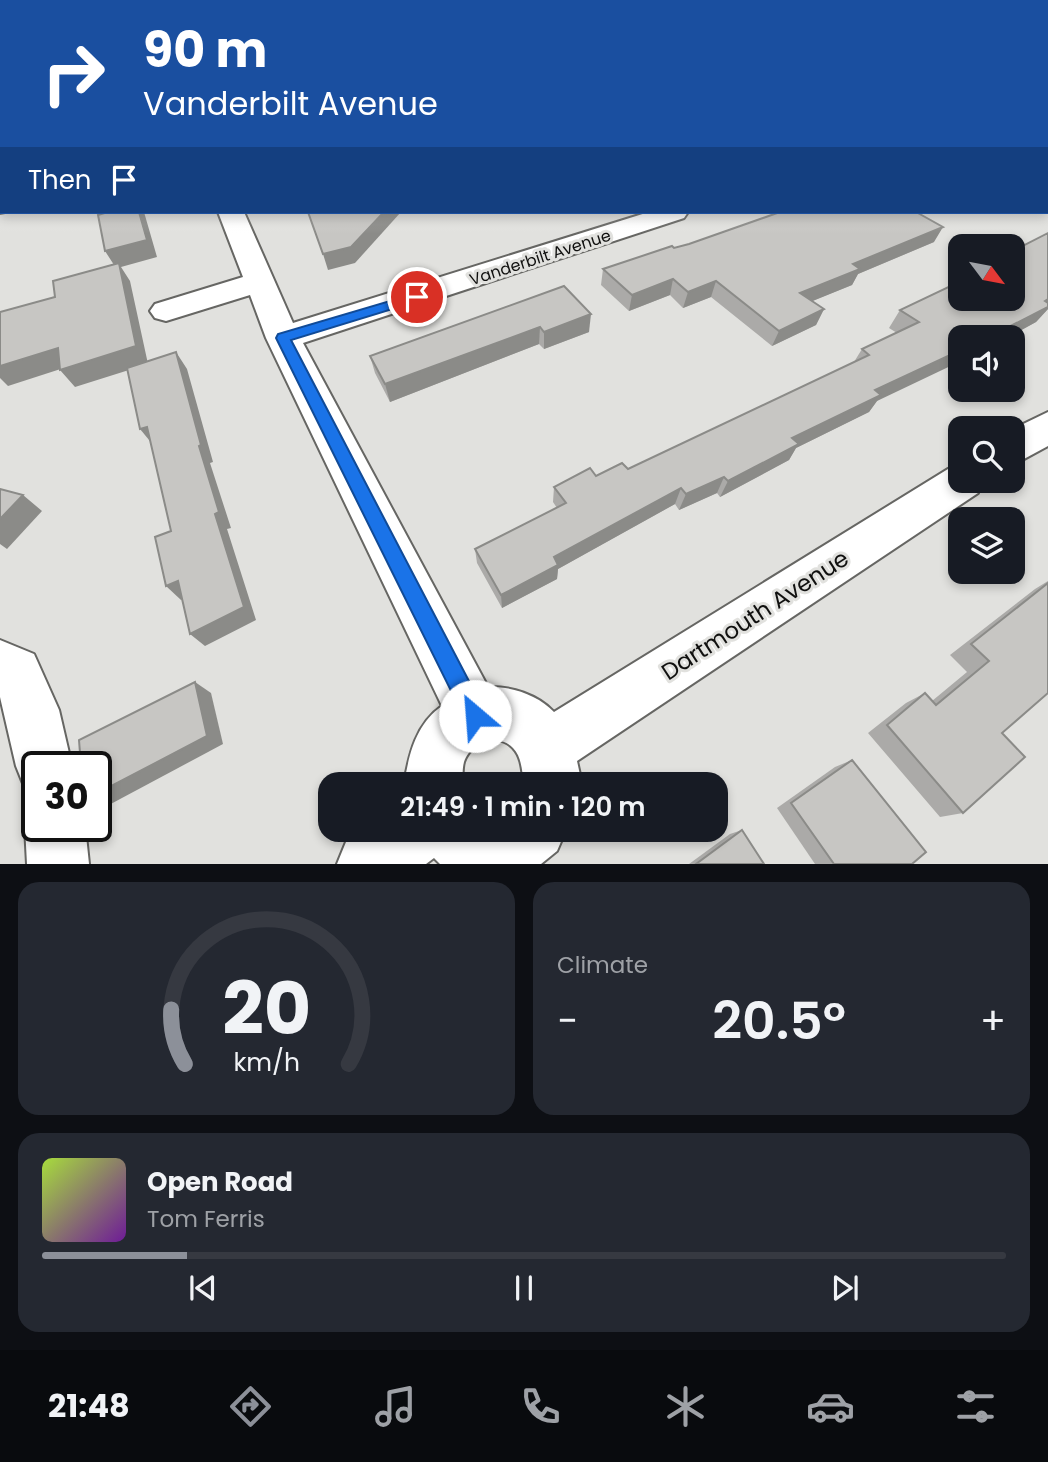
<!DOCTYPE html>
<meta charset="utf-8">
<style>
:root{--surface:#171b24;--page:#242831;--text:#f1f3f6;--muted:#9ea1a6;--line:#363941;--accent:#8c9099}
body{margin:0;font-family:Poppins,sans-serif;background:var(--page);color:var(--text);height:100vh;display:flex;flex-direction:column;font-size:26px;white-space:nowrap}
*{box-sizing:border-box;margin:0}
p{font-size:23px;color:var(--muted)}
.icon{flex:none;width:38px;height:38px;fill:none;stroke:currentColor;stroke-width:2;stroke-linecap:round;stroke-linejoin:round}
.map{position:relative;height:864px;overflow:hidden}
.drawer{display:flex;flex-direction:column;gap:18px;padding:18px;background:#0d0f14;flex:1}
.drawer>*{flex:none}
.banner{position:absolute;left:0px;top:0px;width:1048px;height:214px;box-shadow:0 4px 10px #0003;background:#1a4fa0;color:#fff;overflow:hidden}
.needle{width:46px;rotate:122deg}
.controls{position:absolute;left:948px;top:234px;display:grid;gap:14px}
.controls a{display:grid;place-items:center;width:77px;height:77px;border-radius:14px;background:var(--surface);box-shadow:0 4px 10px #0003;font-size:35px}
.speed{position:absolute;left:21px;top:751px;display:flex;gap:14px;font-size:35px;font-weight:700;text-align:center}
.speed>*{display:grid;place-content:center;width:91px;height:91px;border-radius:50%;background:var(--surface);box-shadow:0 4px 10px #0003;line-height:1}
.speed .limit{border:4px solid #111;border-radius:10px;background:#fff;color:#111}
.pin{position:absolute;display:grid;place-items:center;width:60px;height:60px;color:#fff;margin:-30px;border:4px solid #fff;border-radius:50%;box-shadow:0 2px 7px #0007}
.me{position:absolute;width:77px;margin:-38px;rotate:333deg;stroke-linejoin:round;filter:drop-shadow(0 0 5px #0008)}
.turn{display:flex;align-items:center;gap:24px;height:147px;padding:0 28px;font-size:32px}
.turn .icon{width:91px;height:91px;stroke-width:2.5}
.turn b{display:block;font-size:49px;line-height:60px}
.then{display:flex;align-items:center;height:66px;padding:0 28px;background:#0003;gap:14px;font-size:26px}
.big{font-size:52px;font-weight:600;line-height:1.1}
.drawer .card{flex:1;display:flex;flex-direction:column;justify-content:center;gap:10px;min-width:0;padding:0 24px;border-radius:21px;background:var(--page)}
.drawer .dial{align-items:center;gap:0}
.dial svg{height:182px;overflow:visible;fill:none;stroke:var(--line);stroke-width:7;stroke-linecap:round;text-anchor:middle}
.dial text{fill:var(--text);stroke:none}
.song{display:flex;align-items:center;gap:21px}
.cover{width:84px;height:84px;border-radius:10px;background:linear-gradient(135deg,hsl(80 70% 55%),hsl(280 70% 35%))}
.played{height:7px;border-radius:4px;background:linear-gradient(90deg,var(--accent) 15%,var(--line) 15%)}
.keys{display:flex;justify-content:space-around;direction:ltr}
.heat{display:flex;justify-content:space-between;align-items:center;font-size:38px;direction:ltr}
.drawer .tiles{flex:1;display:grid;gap:18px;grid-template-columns:1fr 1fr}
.card:last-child{grid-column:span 2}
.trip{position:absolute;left:318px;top:772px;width:410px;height:70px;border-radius:21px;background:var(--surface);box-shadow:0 4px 10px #0003;font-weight:600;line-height:70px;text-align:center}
.tab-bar{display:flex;height:112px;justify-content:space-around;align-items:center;background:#090b0e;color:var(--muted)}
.tab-bar .icon{width:49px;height:49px}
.tab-bar .on{color:var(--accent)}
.tab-bar b{font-size:32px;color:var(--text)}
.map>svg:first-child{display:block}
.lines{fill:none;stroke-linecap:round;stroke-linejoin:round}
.minor-casing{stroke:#666663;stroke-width:4}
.minor{fill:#fff;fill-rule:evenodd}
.wall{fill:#abaaa8}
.shaded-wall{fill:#8b8b88}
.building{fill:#c7c6c3;stroke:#8b8b88;stroke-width:2}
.route{fill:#1a73e8;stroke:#114b97;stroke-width:2}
.labels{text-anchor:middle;stroke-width:6;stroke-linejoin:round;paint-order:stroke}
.far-street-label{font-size:16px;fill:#10100f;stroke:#e1e1de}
.near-street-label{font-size:23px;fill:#10100f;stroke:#e1e1de}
</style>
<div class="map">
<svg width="1048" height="864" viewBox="0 0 1048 864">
<rect width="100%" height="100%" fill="#e1e1de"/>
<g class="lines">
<!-- minor casing -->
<g class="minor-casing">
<g id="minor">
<polygon points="2,196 2,212 5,212 0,213"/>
<path d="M218,212H244L293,323L649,212H688L684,218L303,343L488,687C511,686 538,695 554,712L948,469L961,465V481H983L978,493L577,761L582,784H524C522,772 522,757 513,748C498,732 470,743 464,762C462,769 463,777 462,784H404C409,754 416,724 442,706L266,338L250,295L166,321L155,318L150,311L155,304L243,277Z"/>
<polygon points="1048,412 1048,446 1013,465 1013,429"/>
<polygon points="0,640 34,654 59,710 72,766 37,766 37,791 24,786 16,766 0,697"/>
<polygon points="37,804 37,826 85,826 89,864 27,864 25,826"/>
<polygon points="368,830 566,830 557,851 541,864 440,864 434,858 426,864 337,864 346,842"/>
</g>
</g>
<!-- minor -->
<use href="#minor" class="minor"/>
</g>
<!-- wall -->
<g class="wall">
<polygon points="1046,120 1048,120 1048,194 1046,193"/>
<polygon points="934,242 858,274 852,285 812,301 824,309 816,325 772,346 711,297 683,308 670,295 629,311 601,285 603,269 674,248"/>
<polygon points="564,286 589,332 544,349 539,344 390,402 375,373 370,356"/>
<polygon points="1048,309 1036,322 1007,338 961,338 877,401 869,412 796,448 789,460 720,497 717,493 679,510 675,504 558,569 557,579 502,608 477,563 475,549 557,508 553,502 554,487 628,469 854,362 862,349 897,333 889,328 900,310"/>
<polygon points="1048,581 1048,693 1002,733 963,813 940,817 868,733 906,703 925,693 932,701 967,672 950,655 1035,589"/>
<polygon points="852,760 912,864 815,864 777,808 835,767"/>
<polygon points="742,830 764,864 689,864 730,834"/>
</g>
<!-- shaded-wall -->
<g class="shaded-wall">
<polygon points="2,155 2,174 0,175 0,156"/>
<polygon points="139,212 144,212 157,257 121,267 130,281 148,364 75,387 60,370 116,268 105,251"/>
<polygon points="384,212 401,212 355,263 328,270 323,254"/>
<polygon points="943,227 934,242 858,274 852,285 793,309 800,293 853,264"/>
<polygon points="673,279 670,295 629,311 632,295"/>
<polygon points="716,281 711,297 683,308 688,292"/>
<polygon points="1048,299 1048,309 1036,322 1007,338 987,338"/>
<polygon points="824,309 816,325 772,346 779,331"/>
<polygon points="591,314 589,332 544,349 544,332"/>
<polygon points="540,327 539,344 390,402 385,384"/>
<polygon points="58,348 73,365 8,386 0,378 0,366"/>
<polygon points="961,350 961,361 877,401 869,412 796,448 789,460 720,497 728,481 792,438 875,390"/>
<polygon points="176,352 187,369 213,462 210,463 231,528 227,529 256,620 205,646 190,634 215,514"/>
<polygon points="147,427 154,446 140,429"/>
<polygon points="724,477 717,493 679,510 686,494"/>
<polygon points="681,488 675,504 558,569 557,579 502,608 501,595 554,557"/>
<polygon points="23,495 42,511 7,549 0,544 0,519"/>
<polygon points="178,581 193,595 181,600 166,586"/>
<polygon points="195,682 211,693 223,744 107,806 96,804 96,794"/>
</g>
<!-- building -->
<g class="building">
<polygon points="0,113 2,113 2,155 0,156"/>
<polygon points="1046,120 1048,120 1048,178 1046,177"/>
<polygon points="108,212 139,212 147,240 105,251 98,215"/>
<polygon points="308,212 384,212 351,247 323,254"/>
<polygon points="780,212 916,212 943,227 853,264 860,269 800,293 824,309 779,331 716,281 688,292 673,279 632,295 603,269 672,246 674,248 689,244"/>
<polygon points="1048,233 1048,299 1045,301 1048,303 1048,307 987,338 961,338 961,350 875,390 881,395 792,438 799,444 728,481 724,477 686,494 681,488 554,557 558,565 501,595 475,549 566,503 554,487 590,468 596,476 622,463 628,469 869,355 862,349 919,322 900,310 961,281 961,299 1013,299 1013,251"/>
<polygon points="119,263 136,346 60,370 58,348 0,366 0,312 55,297 53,281"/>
<polygon points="564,286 591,314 544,332 540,327 385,384 370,356"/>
<polygon points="176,352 201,445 199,446 219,512 215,514 244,607 190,634 178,581 166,586 155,537 171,531 147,427 140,429 127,368"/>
<polygon points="0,489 23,495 0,519"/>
<polygon points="1048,583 1048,693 1002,733 1025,757 963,813 887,725 925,693 936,705 989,661 971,644"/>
<polygon points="195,682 207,736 96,794 96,766 81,766 79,740"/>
<polygon points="852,760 926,852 912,864 834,864 791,803"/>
<polygon points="742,830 764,864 696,864"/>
</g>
<!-- sky -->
<linearGradient id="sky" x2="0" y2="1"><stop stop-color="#5ab8dc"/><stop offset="0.48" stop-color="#f2f2f0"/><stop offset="1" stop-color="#f2f2f0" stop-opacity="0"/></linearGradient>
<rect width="1048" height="234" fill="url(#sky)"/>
<!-- route -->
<polygon class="route" points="417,293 424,297 422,300 291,340 483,708 486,716 483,723 475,727 467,723 276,338 278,334"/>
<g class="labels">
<!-- far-street labels -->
<g class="far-street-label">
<text transform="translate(540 257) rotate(-18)" y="6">Vanderbilt Avenue</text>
</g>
<!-- near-street labels -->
<g class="near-street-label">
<text transform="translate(755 615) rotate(-33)" y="8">Dartmouth Avenue</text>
</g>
</g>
</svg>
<div class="controls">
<a><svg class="needle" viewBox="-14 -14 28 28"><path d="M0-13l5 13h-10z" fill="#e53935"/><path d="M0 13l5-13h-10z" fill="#9ea1a6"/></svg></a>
<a><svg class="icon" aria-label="sound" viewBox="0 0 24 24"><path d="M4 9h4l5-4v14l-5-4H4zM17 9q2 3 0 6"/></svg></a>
<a><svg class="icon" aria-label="search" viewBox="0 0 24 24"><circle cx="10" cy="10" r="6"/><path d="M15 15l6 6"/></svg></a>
<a><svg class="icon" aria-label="layers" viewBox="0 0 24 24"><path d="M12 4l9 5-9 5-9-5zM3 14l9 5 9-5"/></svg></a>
</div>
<div class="speed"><div class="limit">30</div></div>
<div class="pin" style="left:417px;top:297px;background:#d93025"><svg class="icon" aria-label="arrive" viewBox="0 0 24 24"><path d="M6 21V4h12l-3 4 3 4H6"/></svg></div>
<svg class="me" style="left:475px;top:716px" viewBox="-20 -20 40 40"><circle r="19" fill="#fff"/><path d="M0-13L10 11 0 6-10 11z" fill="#1a73e8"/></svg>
<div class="trip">21:49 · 1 min · 120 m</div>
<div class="banner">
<div class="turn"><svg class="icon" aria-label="right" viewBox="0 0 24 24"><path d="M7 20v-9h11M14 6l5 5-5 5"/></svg><div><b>90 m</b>Vanderbilt Avenue</div></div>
<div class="then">Then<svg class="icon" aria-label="arrive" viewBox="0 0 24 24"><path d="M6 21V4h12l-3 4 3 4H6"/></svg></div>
</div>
</div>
<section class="drawer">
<div class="tiles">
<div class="card dial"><svg viewBox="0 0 100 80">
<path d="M14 69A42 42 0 1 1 86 69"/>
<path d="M14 69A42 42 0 0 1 8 45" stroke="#8c9099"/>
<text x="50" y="56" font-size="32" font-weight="700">20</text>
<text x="50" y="72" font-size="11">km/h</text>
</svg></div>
<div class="card"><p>Climate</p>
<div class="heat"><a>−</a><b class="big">20.5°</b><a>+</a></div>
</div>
<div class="card">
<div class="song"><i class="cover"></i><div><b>Open Road</b><p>Tom Ferris</p></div></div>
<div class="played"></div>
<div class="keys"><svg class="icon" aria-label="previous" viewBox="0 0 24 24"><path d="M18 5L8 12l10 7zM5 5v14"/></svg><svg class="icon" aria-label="pause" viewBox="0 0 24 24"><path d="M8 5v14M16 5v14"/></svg><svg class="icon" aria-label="next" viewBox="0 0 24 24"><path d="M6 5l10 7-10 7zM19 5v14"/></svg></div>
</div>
</div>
</section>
<nav class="tab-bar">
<b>21:48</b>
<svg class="icon on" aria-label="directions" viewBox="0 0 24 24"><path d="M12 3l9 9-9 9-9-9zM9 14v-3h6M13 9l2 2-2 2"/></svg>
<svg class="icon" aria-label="music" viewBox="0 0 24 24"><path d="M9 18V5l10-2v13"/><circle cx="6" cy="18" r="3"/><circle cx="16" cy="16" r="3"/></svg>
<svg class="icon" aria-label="phone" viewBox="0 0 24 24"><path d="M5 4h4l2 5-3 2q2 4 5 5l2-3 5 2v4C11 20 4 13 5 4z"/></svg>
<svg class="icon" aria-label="climate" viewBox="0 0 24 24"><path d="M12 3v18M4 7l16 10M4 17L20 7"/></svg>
<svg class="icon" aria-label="car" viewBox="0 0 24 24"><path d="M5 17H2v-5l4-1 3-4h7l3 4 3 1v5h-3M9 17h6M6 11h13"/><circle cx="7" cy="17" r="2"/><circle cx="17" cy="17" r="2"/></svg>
<svg class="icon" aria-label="filters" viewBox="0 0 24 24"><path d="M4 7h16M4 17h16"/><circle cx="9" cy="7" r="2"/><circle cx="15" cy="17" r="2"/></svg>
</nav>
